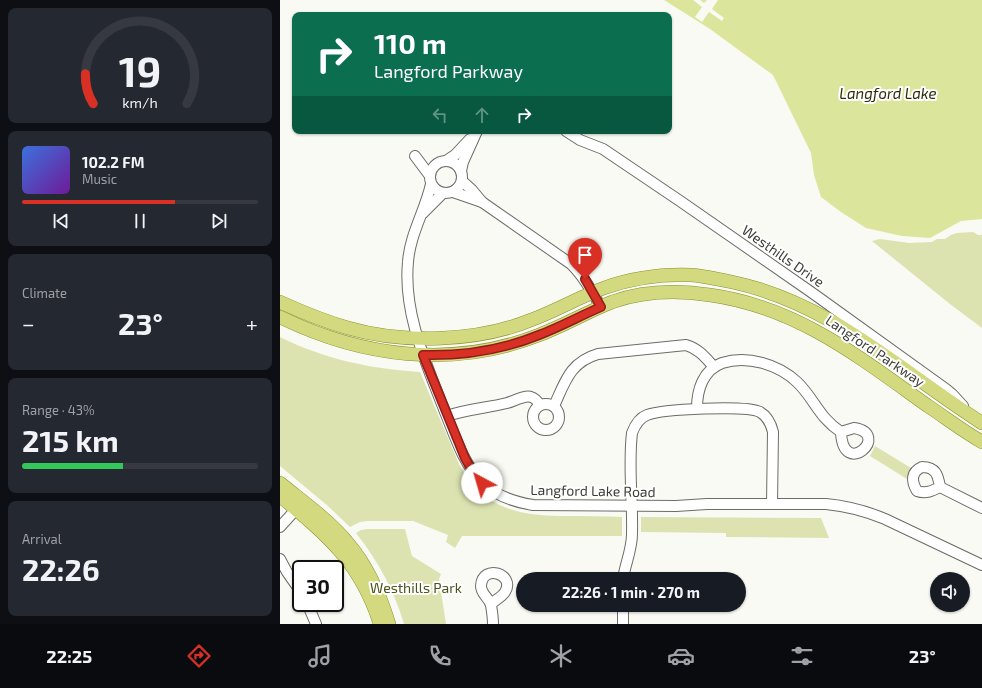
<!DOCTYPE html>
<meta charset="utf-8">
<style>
:root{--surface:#171b24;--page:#242831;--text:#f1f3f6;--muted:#9ea1a6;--line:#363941;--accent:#d93025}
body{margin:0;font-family:"Exo 2",sans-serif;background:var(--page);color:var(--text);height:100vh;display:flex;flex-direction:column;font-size:15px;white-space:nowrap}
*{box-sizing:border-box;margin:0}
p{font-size:13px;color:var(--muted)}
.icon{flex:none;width:22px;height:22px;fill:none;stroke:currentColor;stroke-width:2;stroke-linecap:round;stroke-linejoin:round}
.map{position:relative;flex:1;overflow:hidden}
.drawer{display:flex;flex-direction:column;gap:8px;padding:8px;background:#0d0f14;width:280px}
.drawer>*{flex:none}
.top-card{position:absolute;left:12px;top:12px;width:380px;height:122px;border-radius:8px;box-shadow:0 1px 3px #0004;background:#0b6e4f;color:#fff;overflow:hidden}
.controls{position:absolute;left:650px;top:572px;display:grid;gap:8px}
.controls a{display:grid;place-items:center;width:40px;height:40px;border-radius:50%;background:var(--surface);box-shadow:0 1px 3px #0004;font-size:20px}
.speed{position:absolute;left:12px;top:560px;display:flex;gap:8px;font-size:20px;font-weight:700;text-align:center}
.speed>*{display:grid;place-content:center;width:52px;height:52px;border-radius:50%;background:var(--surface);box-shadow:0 1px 3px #0004;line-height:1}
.speed .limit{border:2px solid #111;border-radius:6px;background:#fff;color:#111}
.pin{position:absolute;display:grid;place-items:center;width:34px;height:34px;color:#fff;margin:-41px -17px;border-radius:50% 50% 50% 0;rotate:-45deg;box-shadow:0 0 4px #0007}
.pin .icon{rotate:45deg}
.me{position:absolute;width:44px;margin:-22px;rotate:321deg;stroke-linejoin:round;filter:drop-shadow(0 0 3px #0008)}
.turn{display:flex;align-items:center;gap:14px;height:84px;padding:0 16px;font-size:18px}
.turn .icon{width:52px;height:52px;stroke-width:2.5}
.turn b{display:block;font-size:28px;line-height:34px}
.lanes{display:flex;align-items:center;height:38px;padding:0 16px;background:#0003;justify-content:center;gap:20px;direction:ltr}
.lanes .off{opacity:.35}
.big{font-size:30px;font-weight:700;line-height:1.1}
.drawer .card{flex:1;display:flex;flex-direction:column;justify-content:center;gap:6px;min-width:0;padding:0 14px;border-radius:8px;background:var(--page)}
.drawer .dial{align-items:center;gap:0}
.dial svg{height:104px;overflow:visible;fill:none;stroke:var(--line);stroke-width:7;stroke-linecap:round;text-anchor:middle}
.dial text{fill:var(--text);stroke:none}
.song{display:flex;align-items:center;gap:12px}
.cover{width:48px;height:48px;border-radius:6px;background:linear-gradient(135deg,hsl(220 70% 55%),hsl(280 70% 35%))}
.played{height:4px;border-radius:2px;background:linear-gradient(90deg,var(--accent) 65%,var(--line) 65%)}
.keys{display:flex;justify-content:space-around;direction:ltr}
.heat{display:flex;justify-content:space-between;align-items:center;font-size:22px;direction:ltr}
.charge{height:6px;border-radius:3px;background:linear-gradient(90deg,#34c759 43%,var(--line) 0)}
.trip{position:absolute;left:236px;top:572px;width:230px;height:40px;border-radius:20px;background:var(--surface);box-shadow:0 1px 3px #0004;font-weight:700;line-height:40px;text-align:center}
.tab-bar{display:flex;height:64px;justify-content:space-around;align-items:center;background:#090b0e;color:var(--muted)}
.tab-bar .icon{width:28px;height:28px}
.tab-bar .selected{color:var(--accent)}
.tab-bar b{font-size:18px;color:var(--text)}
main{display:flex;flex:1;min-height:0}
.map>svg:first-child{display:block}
.green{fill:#dce3b1}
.water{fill:#dce59c}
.pier{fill:#f9faf3}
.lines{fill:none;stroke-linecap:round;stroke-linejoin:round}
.minor-casing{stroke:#6c6d68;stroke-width:12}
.major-casing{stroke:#8a922f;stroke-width:14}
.minor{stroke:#fff;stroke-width:10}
.major{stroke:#d2d97f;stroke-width:13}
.route-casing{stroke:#8d1f18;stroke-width:10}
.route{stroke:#d93025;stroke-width:7}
.labels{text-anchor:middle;stroke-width:4;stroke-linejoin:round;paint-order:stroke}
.street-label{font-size:14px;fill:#3c3c3a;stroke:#fffffe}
.park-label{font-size:14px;fill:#4c521d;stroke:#fffffe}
.water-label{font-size:15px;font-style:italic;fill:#2b2e0f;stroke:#fffffe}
</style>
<main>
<section class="drawer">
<div class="card dial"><svg viewBox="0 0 100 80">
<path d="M14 69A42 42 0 1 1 86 69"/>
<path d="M14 69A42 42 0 0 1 8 46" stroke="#d93025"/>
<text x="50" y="56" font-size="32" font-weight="700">19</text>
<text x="50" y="72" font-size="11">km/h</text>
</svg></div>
<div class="card">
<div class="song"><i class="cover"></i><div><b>102.2 FM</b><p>Music</p></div></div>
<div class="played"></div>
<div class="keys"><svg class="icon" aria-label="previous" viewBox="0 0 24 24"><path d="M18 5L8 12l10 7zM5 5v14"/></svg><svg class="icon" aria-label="pause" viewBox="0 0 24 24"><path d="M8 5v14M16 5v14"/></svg><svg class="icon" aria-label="next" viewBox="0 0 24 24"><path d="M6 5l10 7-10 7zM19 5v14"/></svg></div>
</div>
<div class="card"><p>Climate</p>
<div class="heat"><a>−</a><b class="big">23°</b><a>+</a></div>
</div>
<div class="card"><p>Range · 43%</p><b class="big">215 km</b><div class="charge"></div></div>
<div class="card"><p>Arrival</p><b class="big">22:26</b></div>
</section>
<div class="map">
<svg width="702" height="624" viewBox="0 0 702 624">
<rect width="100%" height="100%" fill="#f9faf3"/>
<!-- green -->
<g class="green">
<polygon points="693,232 698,235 702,235 702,328 670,304 592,241 600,239 629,243 652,242 657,239 665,239 671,235 677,233"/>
<path d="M0,337C44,359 91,369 140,372L179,464C205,510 239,516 287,516C306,516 324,516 342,517V536H182L175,548L166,542L168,535L133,521H87L80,522L70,527L48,506L0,466Z"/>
<polygon points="595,446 631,468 627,479 590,456"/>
<polygon points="361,517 541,518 549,538 446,537 446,533 361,532"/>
<path d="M87,529H125L132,556L161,574L159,579L166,624H124C114,590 98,561 76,533L81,530Z"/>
</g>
<!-- water -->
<polygon class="water" points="384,0 702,0 702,219 681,221 650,238 622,236 586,228 561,212 541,197 534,175 531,153 493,75 430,29"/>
<!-- pier -->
<polygon class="pier" points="413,0 420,0 424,3 427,0 438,0 432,9 444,18 442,21 429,12 422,22 415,17 422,7"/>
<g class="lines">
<!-- minor casing -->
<g class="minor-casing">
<g id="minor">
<polyline points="286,131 300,140 323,149 400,201 531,292 666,389 672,394 683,406"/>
<polyline points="135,156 150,176"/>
<circle cx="166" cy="177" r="16"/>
<polyline points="166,161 175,155 190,139"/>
<polyline points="181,171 183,162 197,131"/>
<polyline points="182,181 192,190 202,202"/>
<path d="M151,184C145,211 130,234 128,262C123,314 147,365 165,412C175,436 183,463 201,481C215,496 234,502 253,505L396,506L427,504H546C567,506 586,511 605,519L702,565"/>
<path d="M173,192L202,202L291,264C304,276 312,292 321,307"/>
<polyline points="143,213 163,193"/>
<circle cx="266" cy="417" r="13"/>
<path d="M274,406C285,382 290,362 318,354L406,345C419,349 425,357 434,367"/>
<path d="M417,408C417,390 423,370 442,363C467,355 498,364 517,382C534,398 539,418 561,432"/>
<path d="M167,416C187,409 207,408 227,403C234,401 245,395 251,397C255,398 258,402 260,405"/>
<path d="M574,428C612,434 563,480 561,432Z"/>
<path d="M642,467C656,467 658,475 660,487C652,491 646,494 637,491C631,481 631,472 642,467Z"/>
<polyline points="660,487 702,508"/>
<polyline points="0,527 20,505"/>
<polyline points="0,559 7,572 21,592"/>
<path d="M343,579C345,564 352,550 352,534C353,501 348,466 352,433C355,425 359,418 367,415C382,409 467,405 480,412C487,416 491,424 493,432L492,504"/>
<polyline points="27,603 36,624"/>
<path d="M211,604C215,600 222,597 225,592C236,574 202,563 201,586C201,594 209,598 211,605C212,611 213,618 213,624"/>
<polyline points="343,624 343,605"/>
</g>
</g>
<!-- major casing -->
<g class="major-casing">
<g id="major">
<path d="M0,302C22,312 44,321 68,328C124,344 197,342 251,320C276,311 299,297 324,288C352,278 381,274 411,275C424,276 438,279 452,282C551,303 619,370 702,423"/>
<path d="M0,317C82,357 172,369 259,335C283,326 307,312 332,302C363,291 397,290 430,295C517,307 579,357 648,406C666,418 683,431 702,442"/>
<path d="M0,483C22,501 50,521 67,542C88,566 100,594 109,624"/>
<path d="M0,496C47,535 81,563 100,624"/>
</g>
</g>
<!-- minor -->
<use href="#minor" class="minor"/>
<!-- major -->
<use href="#major" class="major"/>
</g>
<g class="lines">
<!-- route casing -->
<g class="route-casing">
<path id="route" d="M202,483L190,467L185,458L143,355C183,356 222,350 259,335C280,327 300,316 321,307L305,279"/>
</g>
<!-- route -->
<use href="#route" class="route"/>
</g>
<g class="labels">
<!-- street labels -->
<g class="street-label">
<text transform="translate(503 256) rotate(35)" y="5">Westhills Drive</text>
<text transform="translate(595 351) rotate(34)" y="5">Langford Parkway</text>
<text transform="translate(313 491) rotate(1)" y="5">Langford Lake Road</text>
</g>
<!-- park labels -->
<g class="park-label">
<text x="136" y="593">Westhills Park</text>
</g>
<!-- water labels -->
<g class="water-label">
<text x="608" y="99">Langford Lake</text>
</g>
</g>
</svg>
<div class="controls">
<a><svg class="icon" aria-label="sound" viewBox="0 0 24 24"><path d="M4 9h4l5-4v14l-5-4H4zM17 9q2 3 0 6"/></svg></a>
</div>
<div class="speed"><div class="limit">30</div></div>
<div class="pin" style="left:305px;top:279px;background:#d93025"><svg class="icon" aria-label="arrive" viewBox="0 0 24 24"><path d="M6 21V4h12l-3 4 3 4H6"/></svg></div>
<svg class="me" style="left:202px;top:483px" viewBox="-20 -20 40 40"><circle r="19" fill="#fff"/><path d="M0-13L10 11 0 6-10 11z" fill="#d93025"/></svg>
<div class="trip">22:26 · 1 min · 270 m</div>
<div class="top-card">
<div class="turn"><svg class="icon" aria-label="right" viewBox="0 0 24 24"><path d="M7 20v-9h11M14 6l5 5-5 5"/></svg><div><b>110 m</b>Langford Parkway</div></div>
<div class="lanes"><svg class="icon off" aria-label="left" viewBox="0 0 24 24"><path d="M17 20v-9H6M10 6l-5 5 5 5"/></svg><svg class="icon off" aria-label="ahead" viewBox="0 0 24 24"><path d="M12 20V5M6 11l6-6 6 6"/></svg><svg class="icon" aria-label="right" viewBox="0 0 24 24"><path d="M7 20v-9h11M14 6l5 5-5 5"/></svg></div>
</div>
</div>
</main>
<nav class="tab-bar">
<b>22:25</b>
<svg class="icon selected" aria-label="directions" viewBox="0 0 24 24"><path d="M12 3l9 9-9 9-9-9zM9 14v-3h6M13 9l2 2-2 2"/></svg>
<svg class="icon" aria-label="music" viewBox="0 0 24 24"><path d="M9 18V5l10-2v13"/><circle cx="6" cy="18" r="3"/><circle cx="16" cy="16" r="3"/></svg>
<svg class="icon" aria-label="phone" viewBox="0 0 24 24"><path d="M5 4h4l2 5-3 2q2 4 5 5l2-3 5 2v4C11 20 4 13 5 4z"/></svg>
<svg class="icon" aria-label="climate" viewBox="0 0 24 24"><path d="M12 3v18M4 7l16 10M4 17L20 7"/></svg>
<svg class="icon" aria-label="car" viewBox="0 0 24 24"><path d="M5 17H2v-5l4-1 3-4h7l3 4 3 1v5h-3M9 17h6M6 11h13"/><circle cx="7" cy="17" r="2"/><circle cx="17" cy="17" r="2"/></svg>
<svg class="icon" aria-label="filters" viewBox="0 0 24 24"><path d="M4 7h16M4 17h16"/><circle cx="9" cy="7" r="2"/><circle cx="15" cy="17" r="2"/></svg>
<b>23°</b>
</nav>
